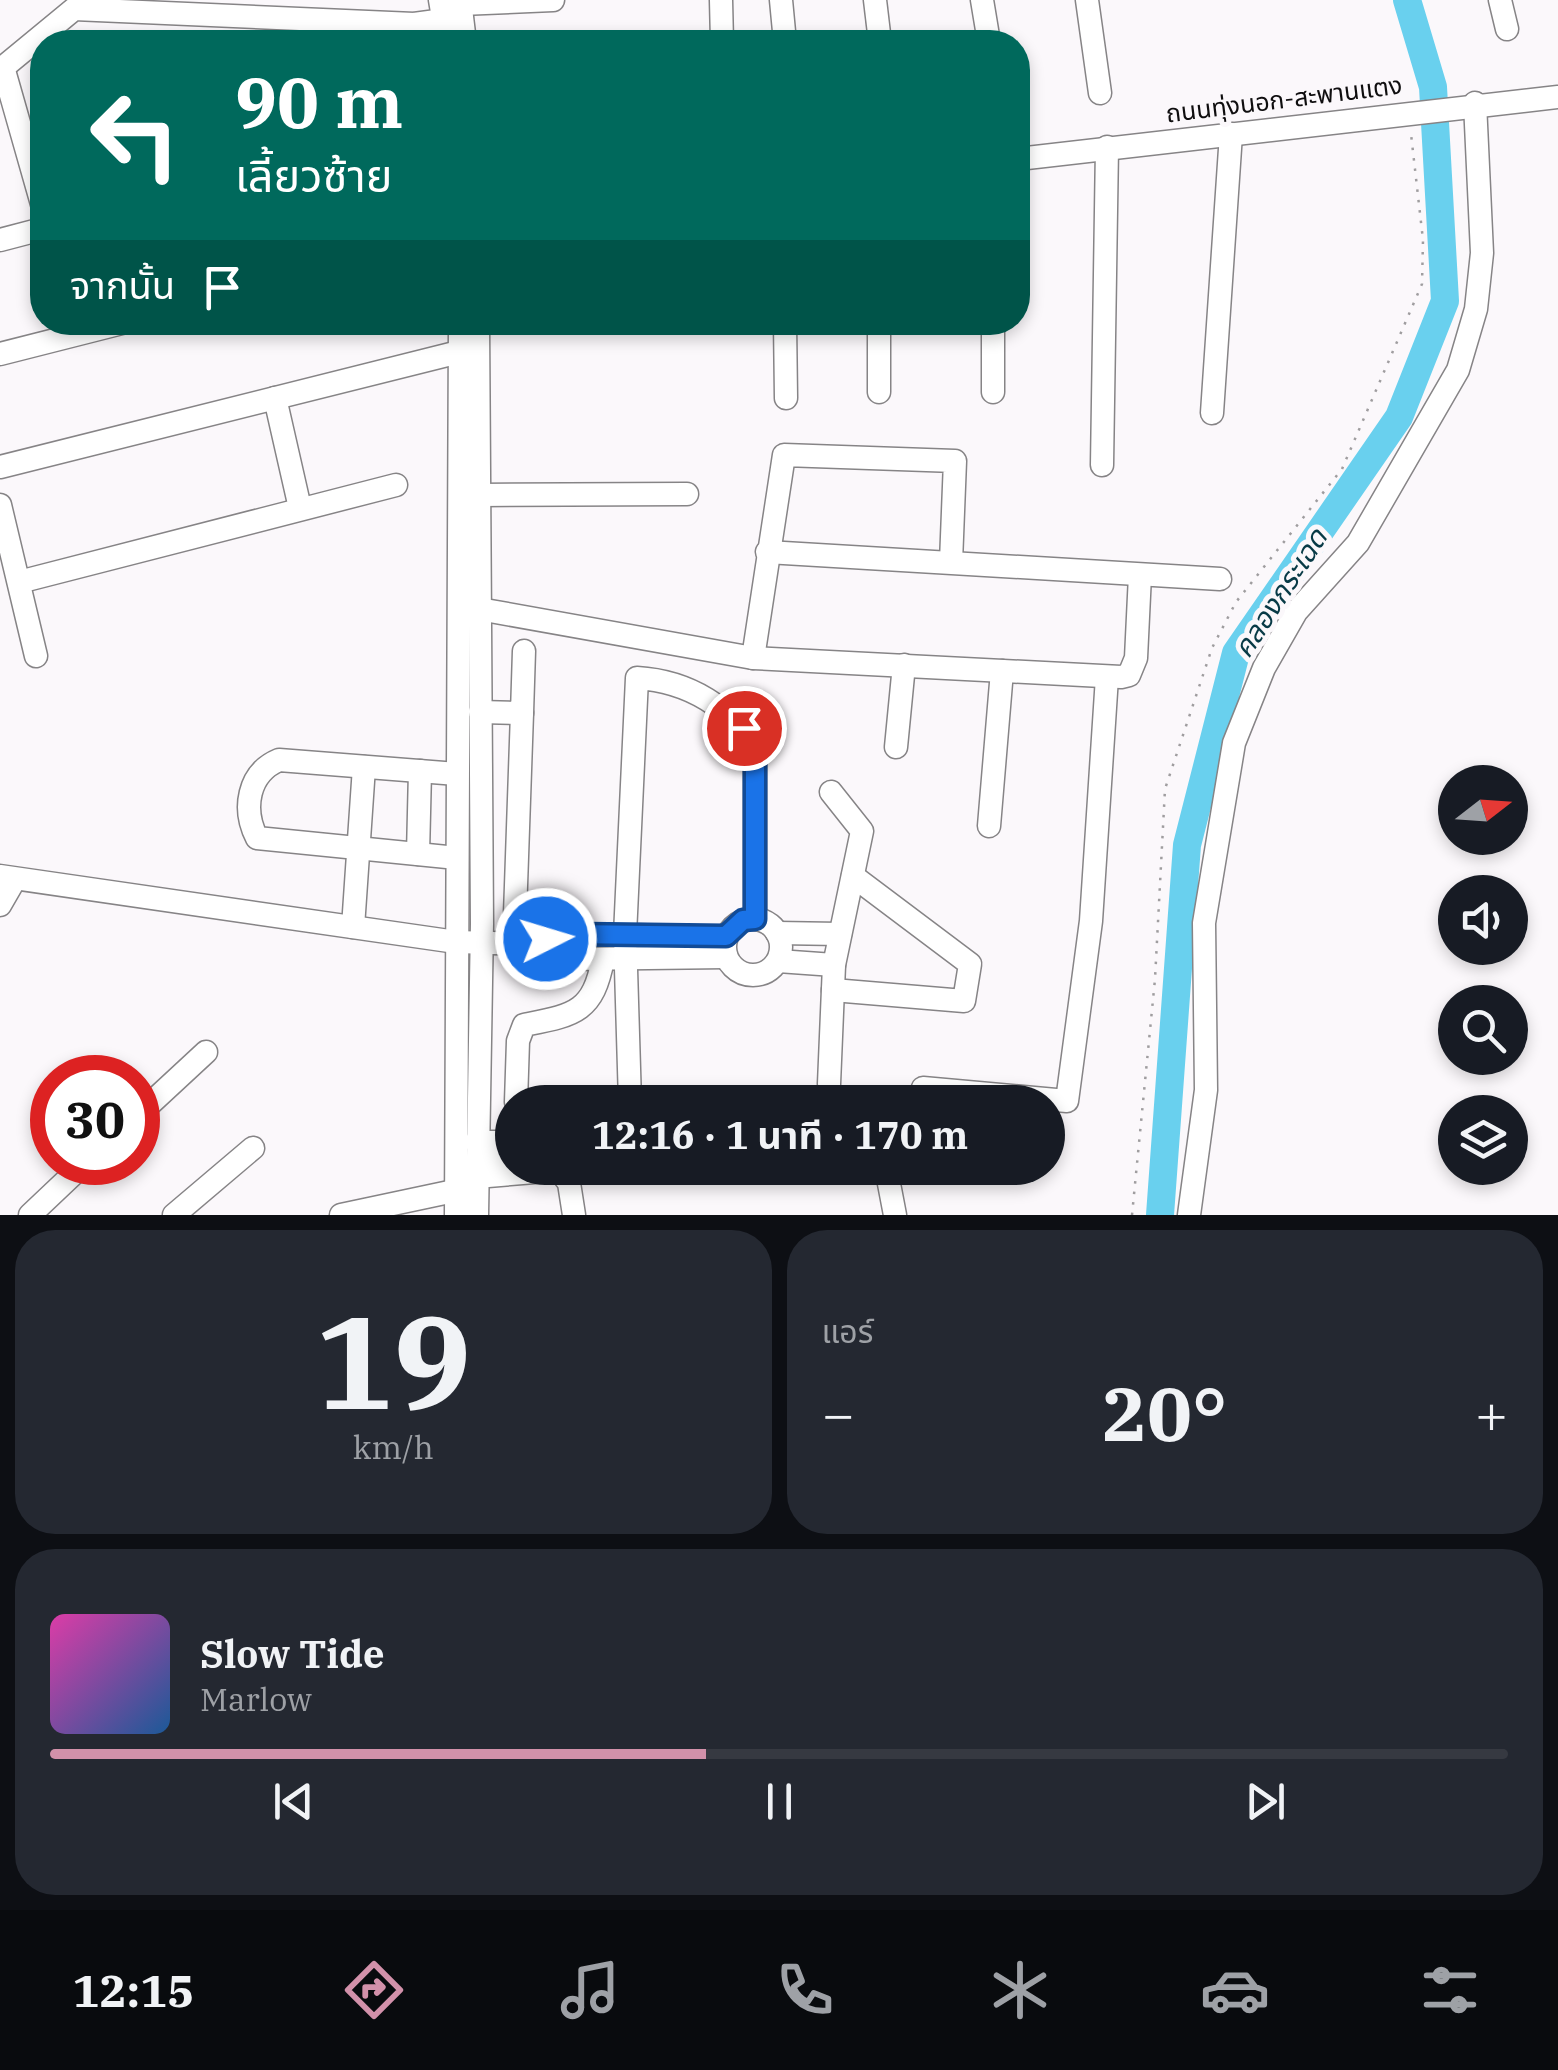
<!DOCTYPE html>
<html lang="th">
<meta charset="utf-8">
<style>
:root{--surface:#171b24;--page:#242831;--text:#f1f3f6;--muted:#9ea1a6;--line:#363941;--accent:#d291aa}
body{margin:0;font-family:"IBM Plex Serif","Noto Sans Thai",serif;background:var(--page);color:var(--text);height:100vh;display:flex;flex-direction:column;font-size:38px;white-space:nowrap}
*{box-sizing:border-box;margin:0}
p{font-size:32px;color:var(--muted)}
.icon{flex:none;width:55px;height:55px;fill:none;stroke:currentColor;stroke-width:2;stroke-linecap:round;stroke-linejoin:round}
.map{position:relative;height:1215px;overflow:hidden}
.side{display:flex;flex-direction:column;gap:15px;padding:15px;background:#0d0f14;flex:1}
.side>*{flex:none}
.hud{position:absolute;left:30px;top:30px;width:1000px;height:305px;border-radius:40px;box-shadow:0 5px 15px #0003;background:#00695c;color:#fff;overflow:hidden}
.needle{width:65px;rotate:73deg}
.fabs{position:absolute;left:1438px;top:765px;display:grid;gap:20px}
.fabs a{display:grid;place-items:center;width:90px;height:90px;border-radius:50%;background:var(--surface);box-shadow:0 5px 15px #0003;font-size:50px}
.speed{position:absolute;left:30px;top:1055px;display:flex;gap:20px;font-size:50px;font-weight:700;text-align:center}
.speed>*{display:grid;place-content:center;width:130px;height:130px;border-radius:50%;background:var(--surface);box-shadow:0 5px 15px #0003;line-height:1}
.speed .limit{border:15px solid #d22;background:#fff;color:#111}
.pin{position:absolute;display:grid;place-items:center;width:85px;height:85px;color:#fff;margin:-42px;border:5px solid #fff;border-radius:50%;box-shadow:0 2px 10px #0007}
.me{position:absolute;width:110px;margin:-55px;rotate:85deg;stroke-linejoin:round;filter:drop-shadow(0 0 8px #0008)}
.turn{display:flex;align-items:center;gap:35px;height:210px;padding:0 40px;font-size:45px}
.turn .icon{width:130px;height:130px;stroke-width:2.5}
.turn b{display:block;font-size:70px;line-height:85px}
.then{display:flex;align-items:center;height:95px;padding:0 40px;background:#0003;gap:20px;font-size:38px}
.big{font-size:75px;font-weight:700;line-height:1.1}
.side .tile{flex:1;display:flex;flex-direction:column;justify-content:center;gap:15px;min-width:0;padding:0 35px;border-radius:40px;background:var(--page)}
.side .dial{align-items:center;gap:0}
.dial b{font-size:130px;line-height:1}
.song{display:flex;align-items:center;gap:30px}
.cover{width:120px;height:120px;border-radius:15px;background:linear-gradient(135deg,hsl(320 70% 55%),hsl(210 70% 35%))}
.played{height:10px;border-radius:5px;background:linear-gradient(90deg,var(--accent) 45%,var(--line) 45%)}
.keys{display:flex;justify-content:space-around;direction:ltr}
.heat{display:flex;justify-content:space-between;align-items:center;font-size:55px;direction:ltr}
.side .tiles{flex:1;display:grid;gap:15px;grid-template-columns:1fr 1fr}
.tile:last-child{grid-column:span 2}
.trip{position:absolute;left:495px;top:1085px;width:570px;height:100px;border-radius:50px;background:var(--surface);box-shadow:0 5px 15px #0003;font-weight:700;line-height:100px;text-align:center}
.menu{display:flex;height:160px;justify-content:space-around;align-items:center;background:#090b0e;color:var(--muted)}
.menu .icon{width:70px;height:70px}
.menu .active{color:var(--accent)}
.menu b{font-size:45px;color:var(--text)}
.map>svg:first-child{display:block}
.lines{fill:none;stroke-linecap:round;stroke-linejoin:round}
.river{stroke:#69d0ee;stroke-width:28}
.minor-casing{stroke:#868486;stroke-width:25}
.path{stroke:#9f9d9f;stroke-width:2.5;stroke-dasharray:2.5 8;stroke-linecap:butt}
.minor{stroke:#fff;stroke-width:22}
.route-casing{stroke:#114b97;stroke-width:25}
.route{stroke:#1a73e8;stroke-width:18}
.labels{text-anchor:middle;stroke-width:10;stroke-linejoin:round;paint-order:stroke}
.street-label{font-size:25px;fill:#0f0e0f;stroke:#fbf8fb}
.water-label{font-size:28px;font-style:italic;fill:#083a46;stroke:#fbf8fb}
</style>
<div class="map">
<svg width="1558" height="1215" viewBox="0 0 1558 1215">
<rect width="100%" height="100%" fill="#fbf8fb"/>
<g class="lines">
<!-- river -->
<polyline class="river" points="1160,1215 1187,845 1236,653 1399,417 1445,301 1433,87 1407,0"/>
<!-- minor casing -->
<g class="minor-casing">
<g id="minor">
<polyline points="440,0 447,42"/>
<polyline points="460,0 465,42"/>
<polyline points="721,0 722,42"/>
<polyline points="781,0 785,42"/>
<polyline points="875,0 880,42"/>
<polyline points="982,0 989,42"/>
<polyline points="1087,0 1100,93"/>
<polyline points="1500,0 1507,29"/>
<polyline points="461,4 553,0"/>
<polyline points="3,67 42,204"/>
<polyline points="0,70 74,9 414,24 444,20"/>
<polyline points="1018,159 1558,97"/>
<polyline points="0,240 42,229"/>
<polyline points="785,322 786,398"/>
<polyline points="879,322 879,392"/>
<polyline points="993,322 993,392"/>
<polyline points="0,354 126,322"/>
<polyline points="275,398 300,508"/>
<polyline points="1212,413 1231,134"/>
<polyline points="1102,465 1107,147"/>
<polyline points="0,467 459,352"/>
<polyline points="479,495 687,494"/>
<polyline points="0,505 36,656"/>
<polyline points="767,552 1220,579"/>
<polyline points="19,582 396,485"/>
<polyline points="479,609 753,658 1121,677 1129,675 1136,658 1140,575"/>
<polyline points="753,658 784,455 955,461 951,562"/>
<polyline points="480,712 522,713 524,651"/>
<polyline points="896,747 904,665"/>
<polyline points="989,826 1002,671"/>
<polyline points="418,854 420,771"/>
<path d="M457,858L257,838C242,809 248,773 279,760L457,774"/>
<polyline points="0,876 456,942 524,944 569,934 726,937"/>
<polyline points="0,905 15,879"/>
<circle cx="753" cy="947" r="28"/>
<polyline points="353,927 364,767"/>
<polyline points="777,933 840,934"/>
<polyline points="514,943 522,713"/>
<polyline points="527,945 571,959 726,957"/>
<polyline points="778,961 834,965"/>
<polyline points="833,990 964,1001 970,964 853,876"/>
<polyline points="829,1084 834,965 862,831 831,792"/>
<polyline points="923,1088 1067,1101 1091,921 1107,677"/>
<path d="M516,1102L518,1041L524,1025C574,1015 593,1013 603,959"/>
<path d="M630,1102L625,935L637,678C687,681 734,707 755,753V919"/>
<polyline points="774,1102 836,1099 852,1102"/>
<polyline points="138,1115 206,1052"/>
<polyline points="476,1142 512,1142"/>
<polyline points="476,1165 512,1157"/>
<polyline points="886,1168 895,1215"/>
<polyline points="476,1177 559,1170 569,1183 574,1215"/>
<polyline points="30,1215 86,1162"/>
<polyline points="174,1215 253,1148"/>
<polyline points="341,1215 454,1191"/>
<polyline points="456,1215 460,322"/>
<polyline points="477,1215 482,924 478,322"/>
<polyline points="1189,1215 1206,1090 1204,923 1234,743 1264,668 1296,612 1358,543 1458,370 1476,309 1482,253 1475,103"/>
</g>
</g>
<!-- path -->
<polyline class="path" points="1132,1215 1155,979 1165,789 1212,648 1236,602 1342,469 1422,284 1423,240 1411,134"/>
<!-- minor -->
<use href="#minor" class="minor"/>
</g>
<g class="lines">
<!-- route casing -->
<g class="route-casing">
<polyline id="route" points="546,939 569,934 726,936 743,920 755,919 755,753 744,728"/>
</g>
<!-- route -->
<use href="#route" class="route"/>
</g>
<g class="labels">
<!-- street labels -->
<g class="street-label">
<text transform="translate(1284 99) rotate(-7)" y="9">ถนนทุ่งนอก-สะพานแตง</text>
</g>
<!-- water labels -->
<g class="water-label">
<text transform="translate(1280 593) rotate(-57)" y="10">คลองกระเฉด</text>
</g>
</g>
</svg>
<div class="fabs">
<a><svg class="needle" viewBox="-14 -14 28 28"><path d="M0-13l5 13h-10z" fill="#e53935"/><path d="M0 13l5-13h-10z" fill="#9ea1a6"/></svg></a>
<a><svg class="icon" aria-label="sound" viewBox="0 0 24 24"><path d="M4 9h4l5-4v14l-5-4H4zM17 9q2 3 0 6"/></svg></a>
<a><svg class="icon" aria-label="search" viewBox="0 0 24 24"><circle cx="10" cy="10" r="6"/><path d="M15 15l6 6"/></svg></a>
<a><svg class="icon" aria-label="layers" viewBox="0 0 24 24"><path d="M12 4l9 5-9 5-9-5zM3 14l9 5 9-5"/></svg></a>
</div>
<div class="speed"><div class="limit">30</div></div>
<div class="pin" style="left:744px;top:728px;background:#d93025"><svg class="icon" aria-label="arrive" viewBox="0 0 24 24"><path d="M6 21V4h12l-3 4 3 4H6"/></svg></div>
<svg class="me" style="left:546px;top:939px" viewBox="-20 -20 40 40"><circle r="17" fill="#1a73e8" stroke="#fff" stroke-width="3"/><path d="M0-11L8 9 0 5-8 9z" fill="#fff"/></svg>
<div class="trip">12:16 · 1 นาที · 170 m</div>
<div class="hud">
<div class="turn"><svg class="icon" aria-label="left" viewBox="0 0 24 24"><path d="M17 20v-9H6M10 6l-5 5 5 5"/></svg><div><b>90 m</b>เลี้ยวซ้าย</div></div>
<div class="then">จากนั้น<svg class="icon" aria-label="arrive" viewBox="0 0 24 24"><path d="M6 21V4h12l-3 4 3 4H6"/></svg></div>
</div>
</div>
<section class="side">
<div class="tiles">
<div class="tile dial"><b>19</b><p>km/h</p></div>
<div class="tile"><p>แอร์</p>
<div class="heat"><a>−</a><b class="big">20°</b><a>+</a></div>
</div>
<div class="tile">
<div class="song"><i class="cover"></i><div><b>Slow Tide</b><p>Marlow</p></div></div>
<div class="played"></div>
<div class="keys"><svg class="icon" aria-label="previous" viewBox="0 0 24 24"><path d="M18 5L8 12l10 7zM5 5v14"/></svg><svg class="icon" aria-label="pause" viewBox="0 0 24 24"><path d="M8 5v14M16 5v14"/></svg><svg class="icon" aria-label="next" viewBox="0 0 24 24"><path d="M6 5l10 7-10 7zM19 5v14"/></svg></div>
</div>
</div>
</section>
<nav class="menu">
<b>12:15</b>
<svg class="icon active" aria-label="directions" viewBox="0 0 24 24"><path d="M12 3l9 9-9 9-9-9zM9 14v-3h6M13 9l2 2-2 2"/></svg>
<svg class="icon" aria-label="music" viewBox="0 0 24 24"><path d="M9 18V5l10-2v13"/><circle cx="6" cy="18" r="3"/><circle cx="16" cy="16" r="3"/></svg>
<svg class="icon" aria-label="phone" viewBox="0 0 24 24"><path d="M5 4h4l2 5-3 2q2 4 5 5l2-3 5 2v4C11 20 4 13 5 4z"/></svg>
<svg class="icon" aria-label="climate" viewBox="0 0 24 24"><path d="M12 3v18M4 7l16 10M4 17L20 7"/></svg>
<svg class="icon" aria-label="car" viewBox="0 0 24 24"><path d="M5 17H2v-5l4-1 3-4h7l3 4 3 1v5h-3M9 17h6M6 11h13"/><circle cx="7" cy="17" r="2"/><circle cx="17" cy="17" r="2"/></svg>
<svg class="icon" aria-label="filters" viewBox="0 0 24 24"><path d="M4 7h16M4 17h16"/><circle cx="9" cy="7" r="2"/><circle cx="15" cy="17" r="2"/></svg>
</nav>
